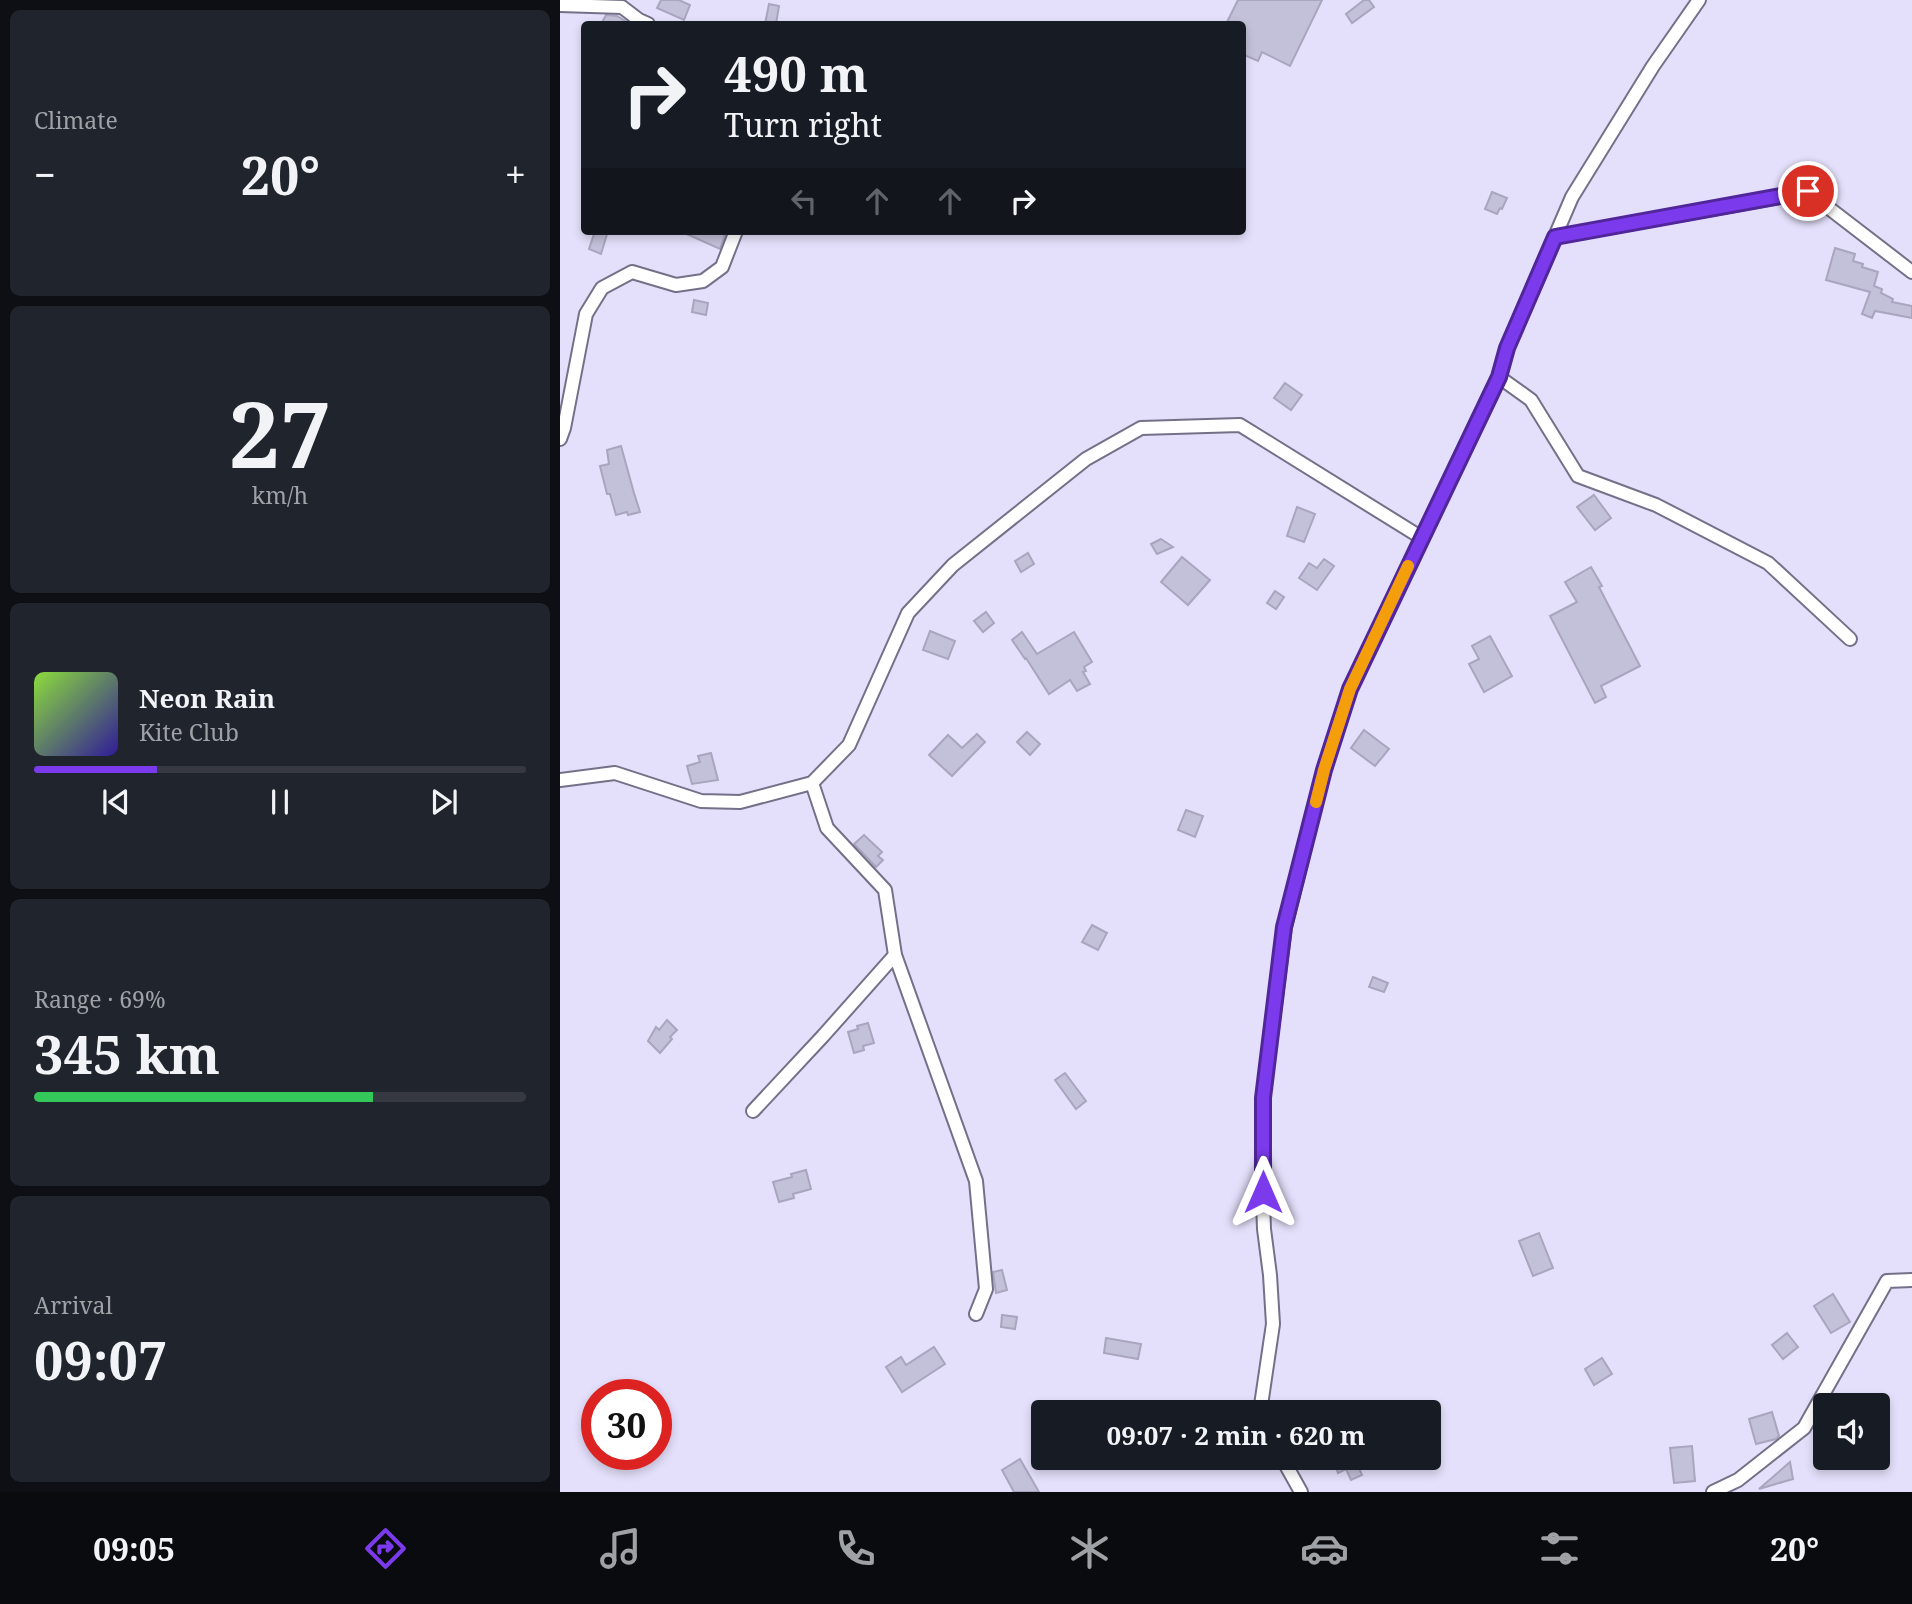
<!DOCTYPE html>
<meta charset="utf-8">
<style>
:root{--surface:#171b24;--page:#20242c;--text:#f1f3f6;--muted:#9ea1a6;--line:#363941;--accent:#7c3aed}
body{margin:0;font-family:"Noto Serif",serif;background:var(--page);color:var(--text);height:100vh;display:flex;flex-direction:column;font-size:26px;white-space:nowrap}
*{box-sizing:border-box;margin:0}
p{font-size:23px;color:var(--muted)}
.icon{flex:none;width:38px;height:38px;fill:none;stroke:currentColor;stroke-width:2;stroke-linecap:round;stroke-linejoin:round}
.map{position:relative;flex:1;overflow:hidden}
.sheet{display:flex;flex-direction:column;gap:10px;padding:10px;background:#0d0f14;width:560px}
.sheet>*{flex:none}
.banner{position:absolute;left:21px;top:21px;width:665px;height:214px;border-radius:7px;box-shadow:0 4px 10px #0003;background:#171b24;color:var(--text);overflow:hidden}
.tools{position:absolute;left:1253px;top:1393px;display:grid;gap:14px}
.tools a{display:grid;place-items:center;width:77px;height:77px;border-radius:7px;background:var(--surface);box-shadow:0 4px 10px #0003;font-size:35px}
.speed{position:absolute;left:21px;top:1379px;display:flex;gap:14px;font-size:35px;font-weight:700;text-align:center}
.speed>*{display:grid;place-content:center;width:91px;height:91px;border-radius:50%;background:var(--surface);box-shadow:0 4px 10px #0003;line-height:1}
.speed .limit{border:10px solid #d22;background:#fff;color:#111}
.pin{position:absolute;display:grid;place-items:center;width:60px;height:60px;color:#fff;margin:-30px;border:4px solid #fff;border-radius:50%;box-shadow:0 2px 7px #0007}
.me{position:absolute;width:77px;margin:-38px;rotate:0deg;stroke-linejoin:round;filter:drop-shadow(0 0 5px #0008)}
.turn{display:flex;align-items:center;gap:24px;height:147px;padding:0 28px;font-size:32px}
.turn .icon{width:91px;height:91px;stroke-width:2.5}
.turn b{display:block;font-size:49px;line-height:60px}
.lanes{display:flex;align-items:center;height:66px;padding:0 28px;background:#0003;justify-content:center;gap:35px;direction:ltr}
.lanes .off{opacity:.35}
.big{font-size:52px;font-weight:700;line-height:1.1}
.sheet .tile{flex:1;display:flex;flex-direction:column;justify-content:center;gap:10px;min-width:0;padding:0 24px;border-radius:10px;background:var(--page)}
.sheet .dial{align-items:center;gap:0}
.dial b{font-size:91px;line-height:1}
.song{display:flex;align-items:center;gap:21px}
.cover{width:84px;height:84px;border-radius:10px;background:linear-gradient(135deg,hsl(90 70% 55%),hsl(250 70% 35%))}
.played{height:7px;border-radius:4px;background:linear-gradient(90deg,var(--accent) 25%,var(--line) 25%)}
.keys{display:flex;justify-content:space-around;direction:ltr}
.heat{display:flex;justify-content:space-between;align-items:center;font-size:38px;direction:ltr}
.charge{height:10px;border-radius:5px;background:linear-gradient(90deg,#34c759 69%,var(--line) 0)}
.trip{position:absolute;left:471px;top:1400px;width:410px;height:70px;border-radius:7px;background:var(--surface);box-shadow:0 4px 10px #0003;font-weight:700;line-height:70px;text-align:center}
.tab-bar{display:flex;height:112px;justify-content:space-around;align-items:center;background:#090b0e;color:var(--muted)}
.tab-bar .icon{width:49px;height:49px}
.tab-bar .selected{color:var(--accent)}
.tab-bar b{font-size:32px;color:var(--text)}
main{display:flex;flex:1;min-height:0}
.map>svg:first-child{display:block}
.building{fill:#c3c0d9;stroke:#a9a5be;stroke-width:2}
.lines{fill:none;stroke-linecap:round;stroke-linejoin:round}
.minor-casing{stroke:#747088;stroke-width:16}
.minor{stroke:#fff;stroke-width:12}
.route-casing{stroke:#51269a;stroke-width:18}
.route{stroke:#7c3aed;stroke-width:12}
.slow{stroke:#f59e0b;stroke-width:12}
</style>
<main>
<section class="sheet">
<div class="tile"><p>Climate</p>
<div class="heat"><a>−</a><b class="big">20°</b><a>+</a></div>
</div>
<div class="tile dial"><b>27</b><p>km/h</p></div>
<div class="tile">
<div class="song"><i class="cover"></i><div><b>Neon Rain</b><p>Kite Club</p></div></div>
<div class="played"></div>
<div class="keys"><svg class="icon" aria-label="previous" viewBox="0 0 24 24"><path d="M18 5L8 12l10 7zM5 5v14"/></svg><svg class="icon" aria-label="pause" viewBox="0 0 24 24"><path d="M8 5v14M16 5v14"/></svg><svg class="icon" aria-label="next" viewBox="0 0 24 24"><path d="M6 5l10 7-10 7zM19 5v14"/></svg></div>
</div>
<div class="tile"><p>Range · 69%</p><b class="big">345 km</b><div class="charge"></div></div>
<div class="tile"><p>Arrival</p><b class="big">09:07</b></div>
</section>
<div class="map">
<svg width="1352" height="1492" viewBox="0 0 1352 1492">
<rect width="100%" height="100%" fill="#e4e0fb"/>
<!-- building -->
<g class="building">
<polygon points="101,0 119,0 130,5 124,20 97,8"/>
<polygon points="678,0 762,0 730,66 702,52 698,61 682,54 682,24 666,24"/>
<polygon points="804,0 809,0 814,7 792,23 786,14"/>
<polygon points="209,4 219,6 216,24 205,24"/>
<polygon points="46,15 57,16 70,24 41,24"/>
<polygon points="932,192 947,198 942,209 940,208 937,214 925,209"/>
<polygon points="35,231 48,231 41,254 29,249"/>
<polygon points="120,231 155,231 165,235 160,249"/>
<polygon points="1275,248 1295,254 1293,261 1303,264 1302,267 1318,272 1314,286 1322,289 1321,293 1333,299 1332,302 1352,306 1352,318 1315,311 1312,318 1302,314 1310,292 1266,280"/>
<polygon points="134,300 148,303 146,315 132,312"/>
<polygon points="725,383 742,395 731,410 714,398"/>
<polygon points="61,446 74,493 80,512 68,515 67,512 56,515 50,494 47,494 40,466 49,464 47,450"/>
<polygon points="1034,495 1051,518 1035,530 1017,507"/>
<polygon points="737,507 755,514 744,542 727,536"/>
<polygon points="601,539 613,547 597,554 591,544"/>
<polygon points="468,553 474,564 461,572 455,561"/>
<polygon points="622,557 650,580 628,605 601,582"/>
<polygon points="764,559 774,566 757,590 739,578 749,563 757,568"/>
<polygon points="1031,567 1042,586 1039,587 1080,666 1041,686 1046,697 1035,703 990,616 1017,602 1005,582"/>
<polygon points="715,591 724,597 716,609 707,603"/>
<polygon points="426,612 434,623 423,632 414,621"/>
<polygon points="370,631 395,641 388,659 363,650"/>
<polygon points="462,632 477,654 514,632 532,662 524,667 526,671 523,672 530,684 517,691 510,680 489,694 466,658 465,659 452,640"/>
<polygon points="930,636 952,676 924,692 909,664 919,659 912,646"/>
<polygon points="804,730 829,749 815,766 791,748"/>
<polygon points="467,732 480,744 470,755 457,742"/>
<polygon points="417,734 425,742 392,776 369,755 388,735 402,748"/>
<polygon points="151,753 158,780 132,784 127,766 140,762 138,756"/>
<polygon points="626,810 643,816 635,837 618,830"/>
<polygon points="304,835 322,852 318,856 323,860 316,867 294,844"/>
<polygon points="532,925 547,933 538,950 522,942"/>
<polygon points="813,977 828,983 824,992 809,987"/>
<polygon points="107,1020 117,1030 110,1037 112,1039 100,1053 88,1041 96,1027 99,1030"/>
<polygon points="308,1023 314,1043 303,1046 304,1050 294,1053 288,1032 298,1029 297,1026"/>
<polygon points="505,1073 526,1101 516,1109 495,1080"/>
<polygon points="246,1170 251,1189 233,1194 234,1198 219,1202 213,1182 232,1177 231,1174"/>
<polygon points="979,1233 993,1268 973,1276 959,1241"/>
<polygon points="442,1270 447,1290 436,1293 433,1272"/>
<polygon points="1273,1294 1290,1322 1271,1333 1254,1306"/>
<polygon points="442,1315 457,1317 455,1329 441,1327"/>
<polygon points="1227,1333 1238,1347 1223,1359 1212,1345"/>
<polygon points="546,1338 581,1344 578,1359 544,1353"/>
<polygon points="374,1347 385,1364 342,1392 326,1367 341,1357 346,1365"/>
<polygon points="1042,1358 1052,1374 1034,1385 1025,1369"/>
<polygon points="1212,1412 1219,1436 1216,1439 1196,1444 1189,1419"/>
<polygon points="1132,1446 1135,1481 1114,1483 1110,1448"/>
<polygon points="781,1458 812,1458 797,1464 802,1475 791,1480 786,1469 778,1473 774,1462"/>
<polygon points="460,1459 479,1492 454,1492 442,1470"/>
<polygon points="1230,1462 1233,1479 1199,1489"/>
</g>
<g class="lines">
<!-- minor casing -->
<g class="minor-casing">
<g id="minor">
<polyline points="0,5 62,7 79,20 88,24"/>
<polyline points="995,237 1248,192 1352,272"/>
<polyline points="939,377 971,400 1018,476 1096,505 1208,563 1290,639"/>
<polyline points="0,439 4,428 26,314 42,288 72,272 116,285 143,281 162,267 176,231"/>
<polyline points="0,780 55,773 141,801 180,802 252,783 289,745 348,613 393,565 526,459 581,428 680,425 862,538"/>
<polyline points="252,783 267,828 325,890 335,955 416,1181 426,1289 416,1314"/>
<polyline points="193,1111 263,1036 335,955"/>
<polyline points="700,1412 713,1324 710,1275 704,1229 702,1173 703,1098 725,927 764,770 790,689 939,377 947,348 1012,197 1093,66 1139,0"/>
<polyline points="722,1458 741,1492"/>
<polyline points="1153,1492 1178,1480 1244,1428 1327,1281 1352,1280"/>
</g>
</g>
<!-- minor -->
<use href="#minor" class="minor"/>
</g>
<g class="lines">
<!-- route casing -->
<g class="route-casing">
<polyline id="route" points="703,1192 703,1098 724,927 764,770 790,689 939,377 947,348 995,237 1248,191"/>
</g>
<!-- route -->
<use href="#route" class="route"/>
<!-- slow -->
<polyline class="slow" points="756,802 764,770 790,689 848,566"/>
</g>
</svg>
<div class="tools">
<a><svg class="icon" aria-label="sound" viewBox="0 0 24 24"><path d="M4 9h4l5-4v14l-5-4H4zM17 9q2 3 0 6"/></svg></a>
</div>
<div class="speed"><div class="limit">30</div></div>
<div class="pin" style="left:1248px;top:191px;background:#d93025"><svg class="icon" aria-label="arrive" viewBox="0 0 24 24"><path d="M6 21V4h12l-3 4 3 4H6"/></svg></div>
<svg class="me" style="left:703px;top:1192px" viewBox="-20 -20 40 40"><path d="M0-17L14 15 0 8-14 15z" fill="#7c3aed" stroke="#fff" stroke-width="4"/></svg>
<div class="trip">09:07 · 2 min · 620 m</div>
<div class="banner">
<div class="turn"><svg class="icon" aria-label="right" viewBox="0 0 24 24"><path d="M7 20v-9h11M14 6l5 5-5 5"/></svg><div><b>490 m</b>Turn right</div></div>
<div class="lanes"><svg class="icon off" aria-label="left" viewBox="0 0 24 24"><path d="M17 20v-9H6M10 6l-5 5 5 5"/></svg><svg class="icon off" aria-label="ahead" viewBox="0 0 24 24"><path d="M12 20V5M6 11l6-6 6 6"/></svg><svg class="icon off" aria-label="ahead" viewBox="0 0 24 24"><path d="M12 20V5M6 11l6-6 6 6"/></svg><svg class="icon" aria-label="right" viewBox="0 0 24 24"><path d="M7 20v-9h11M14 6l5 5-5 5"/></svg></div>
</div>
</div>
</main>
<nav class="tab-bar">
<b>09:05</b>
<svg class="icon selected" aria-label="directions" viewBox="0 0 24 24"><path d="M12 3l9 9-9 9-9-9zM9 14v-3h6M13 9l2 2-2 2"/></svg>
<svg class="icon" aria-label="music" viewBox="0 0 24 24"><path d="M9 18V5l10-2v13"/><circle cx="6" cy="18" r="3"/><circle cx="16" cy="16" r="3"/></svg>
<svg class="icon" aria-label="phone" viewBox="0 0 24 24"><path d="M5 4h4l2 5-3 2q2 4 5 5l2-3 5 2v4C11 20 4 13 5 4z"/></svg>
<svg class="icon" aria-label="climate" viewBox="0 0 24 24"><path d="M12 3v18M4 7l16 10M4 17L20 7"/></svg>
<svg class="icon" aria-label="car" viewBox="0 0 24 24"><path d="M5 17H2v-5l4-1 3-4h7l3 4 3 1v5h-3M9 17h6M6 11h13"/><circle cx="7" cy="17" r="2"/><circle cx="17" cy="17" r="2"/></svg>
<svg class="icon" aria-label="filters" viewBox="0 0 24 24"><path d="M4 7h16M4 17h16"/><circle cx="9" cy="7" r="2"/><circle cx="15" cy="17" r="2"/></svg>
<b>20°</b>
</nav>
